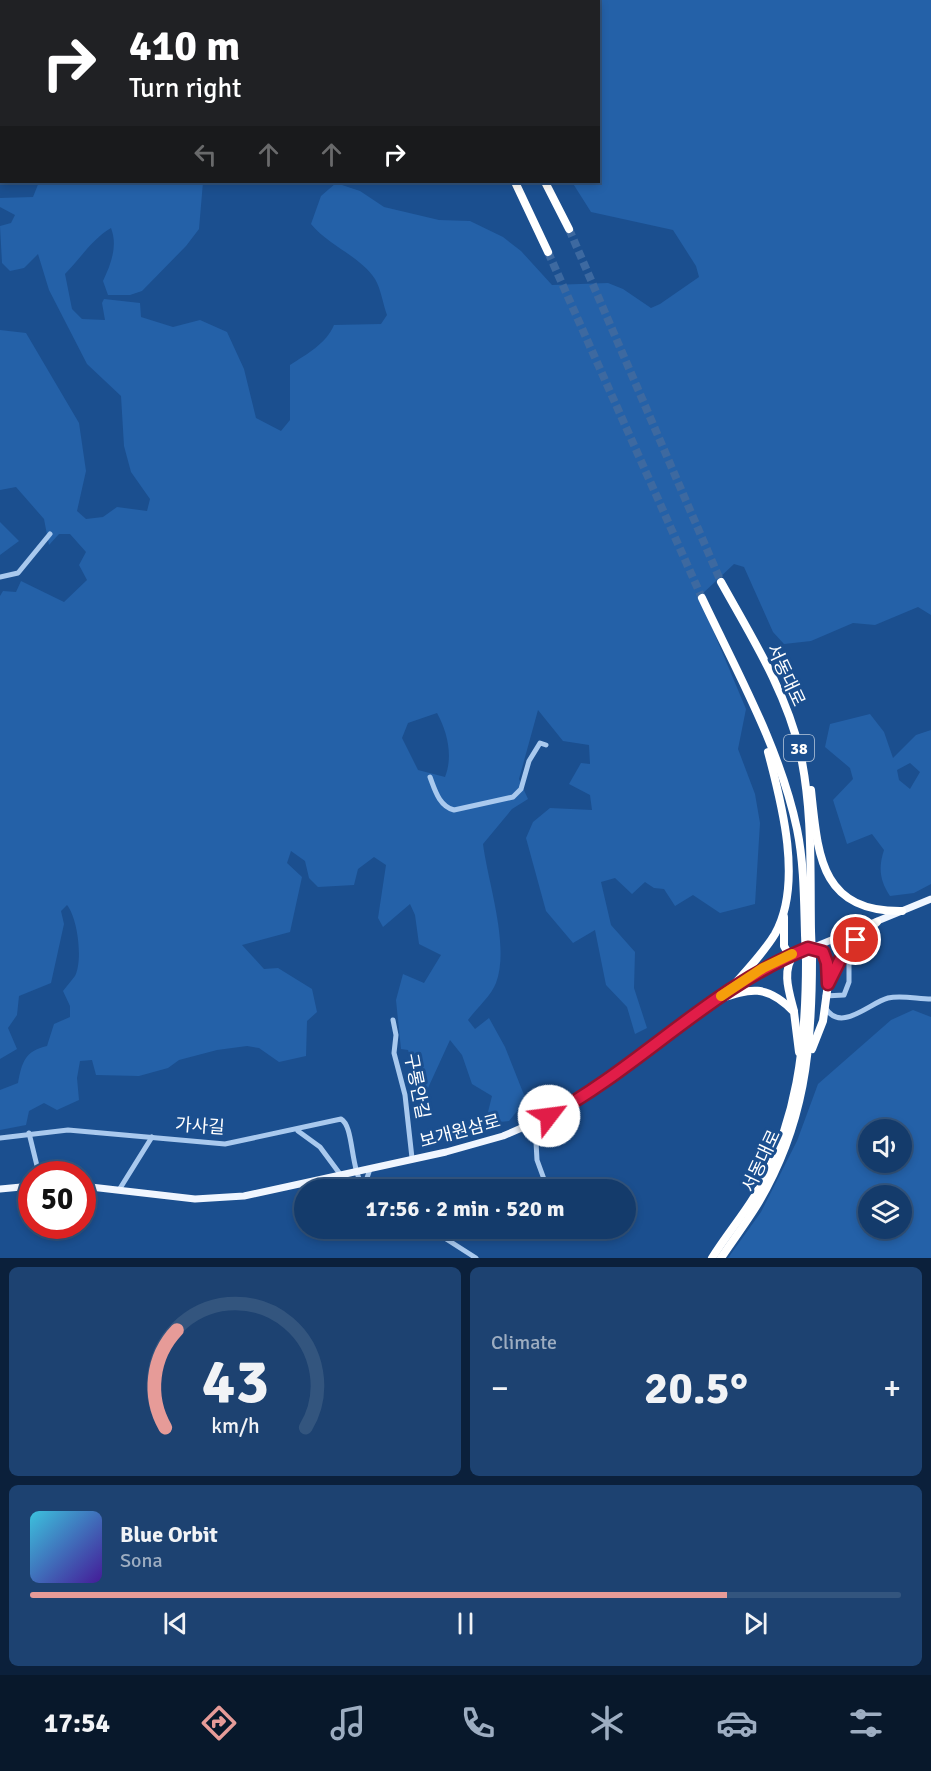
<!DOCTYPE html>
<meta charset="utf-8">
<style>
:root{--surface:#143b6b;--page:#1d4271;--text:#f1f3f6;--muted:#9dadc1;--line:#33557e;--accent:#e69b98}
body{margin:0;font-family:Signika,"Noto Sans KR",sans-serif;background:var(--page);color:var(--text);height:100vh;display:flex;flex-direction:column;font-size:22px;white-space:nowrap}
*{box-sizing:border-box;margin:0}
p{font-size:20px;color:var(--muted)}
.icon{flex:none;width:33px;height:33px;fill:none;stroke:currentColor;stroke-width:2;stroke-linecap:round;stroke-linejoin:round}
.map{position:relative;height:1258px;overflow:hidden}
.drawer{display:flex;flex-direction:column;gap:9px;padding:9px;background:#0b203b;flex:1}
.drawer>*{flex:none}
.top-card{position:absolute;left:0px;top:0px;width:600px;height:183px;box-shadow:0 3px 9px #0003,0 0 0 2px var(--line);background:#202124;color:#fff;overflow:hidden}
.buttons{position:absolute;left:858px;top:1119px;display:grid;gap:12px}
.buttons a{display:grid;place-items:center;width:54px;height:54px;border-radius:50%;background:var(--surface);box-shadow:0 3px 9px #0003,0 0 0 2px var(--line);font-size:30px}
.speed{position:absolute;left:18px;top:1161px;display:flex;gap:12px;font-size:30px;font-weight:700;text-align:center}
.speed>*{display:grid;place-content:center;width:78px;height:78px;border-radius:50%;background:var(--surface);box-shadow:0 3px 9px #0003,0 0 0 2px var(--line);line-height:1}
.speed .limit{border:9px solid #d22;background:#fff;color:#111}
.pin{position:absolute;display:grid;place-items:center;width:51px;height:51px;color:#fff;margin:-26px;border:3px solid #fff;border-radius:50%;box-shadow:0 2px 6px #0007}
.me{position:absolute;width:66px;margin:-33px;rotate:60deg;stroke-linejoin:round;filter:drop-shadow(0 0 4px #0008)}
.turn{display:flex;align-items:center;gap:21px;height:126px;padding:0 30px;font-size:27px}
.turn .icon{width:78px;height:78px;stroke-width:2.5}
.turn b{display:block;font-size:42px;line-height:51px}
.lanes{display:flex;align-items:center;height:57px;padding:0 30px;background:#0003;justify-content:center;gap:30px;direction:ltr}
.lanes .off{opacity:.35}
.big{font-size:45px;font-weight:700;line-height:1.1}
.drawer .widget{flex:1;display:flex;flex-direction:column;justify-content:center;gap:9px;min-width:0;padding:0 21px;border-radius:9px;background:var(--page)}
.drawer .dial{align-items:center;gap:0}
.dial svg{height:156px;overflow:visible;fill:none;stroke:var(--line);stroke-width:7;stroke-linecap:round;text-anchor:middle}
.dial text{fill:var(--text);stroke:none}
.song{display:flex;align-items:center;gap:18px}
.cover{width:72px;height:72px;border-radius:9px;background:linear-gradient(135deg,hsl(190 70% 55%),hsl(260 70% 35%))}
.played{height:6px;border-radius:3px;background:linear-gradient(90deg,var(--accent) 80%,var(--line) 80%)}
.keys{display:flex;justify-content:space-around;direction:ltr}
.heat{display:flex;justify-content:space-between;align-items:center;font-size:33px;direction:ltr}
.drawer .tiles{flex:1;display:grid;gap:9px;grid-template-columns:1fr 1fr}
.widget:last-child{grid-column:span 2}
.trip{position:absolute;left:294px;top:1179px;width:342px;height:60px;border-radius:30px;background:var(--surface);box-shadow:0 3px 9px #0003,0 0 0 2px var(--line);font-weight:700;line-height:60px;text-align:center}
.tab-bar{display:flex;height:96px;justify-content:space-around;align-items:center;background:#08182b;color:var(--muted)}
.tab-bar .icon{width:42px;height:42px}
.tab-bar .on{color:var(--accent)}
.tab-bar b{font-size:27px;color:var(--text)}
.map>svg:first-child{display:block}
.green{fill:#2461a8;fill-rule:evenodd}
.lines{fill:none;stroke-linecap:round;stroke-linejoin:round}
.river{stroke:#123a6d;stroke-width:9}
.highway-tunnel{stroke:#3d69a0;stroke-width:8;stroke-dasharray:8 4;stroke-linecap:butt}
.minor{stroke:#a9c9ee;stroke-width:5}
.major{stroke:#f0f6ff;stroke-width:7}
.highway{stroke:#fff;stroke-width:8}
.highway-bridge{stroke:#fff;stroke-width:8}
.route-casing{stroke:#92132f;stroke-width:15}
.route{stroke:#e11d48;stroke-width:10}
.slow{stroke:#f59e0b;stroke-width:10}
.labels{text-anchor:middle;stroke-width:6;stroke-linejoin:round;paint-order:stroke}
.shield{fill:#1b4f8f;stroke:#bbcadd;stroke-width:1.5}
.shield-label{font-size:16px;font-weight:bold;fill:#fff}
.street-label{font-size:18px;fill:#fff;stroke:#1b4f8f}
</style>
<div class="map">
<svg width="931" height="1258" viewBox="0 0 931 1258">
<rect width="100%" height="100%" fill="#1b4f8f"/>
<!-- green -->
<g class="green">
<path d="M430,0H931V615L918,607L875,625L853,623L811,641L784,644L773,632L744,567L734,564L699,597L746,709L738,749L755,794L760,823L755,904L720,913L693,895L675,906L664,889L654,888L645,882L632,894L615,878L601,882L611,925L635,952L634,988L647,1028L635,1034L627,1007L606,985L595,930L573,943L546,911L526,838L533,822L550,808L592,810L590,795L569,784L581,763L590,764L589,745L563,741L538,710L519,779L528,799L512,809L483,844C488,883 510,946 496,983C491,996 476,1009 468,1020L475,1029L489,1018L505,1047L526,1100L509,1121L491,1123L488,1112L492,1096L472,1084L462,1055L450,1040L428,1088L422,1089L408,1050L401,1049L396,1000L403,974L424,983L441,955L419,944L415,915L410,904L383,927L378,918L386,865L374,857L358,869L354,885L318,887L309,878L305,861L291,851L287,863L302,877L290,932L242,945L264,969L278,968L312,989L317,1012L307,1021L306,1056L279,1062L259,1048L247,1046L217,1050L179,1060L168,1068L139,1076L96,1075L92,1060L80,1061L77,1078L79,1100L57,1110L44,1103L29,1111L26,1125L0,1130V1090L18,1083C22,1062 25,1051 47,1046L54,1024L70,1017V1006L63,991C67,986 71,981 75,976C83,960 78,919 67,905L61,911L64,924L51,983L19,996L17,1015L8,1028L17,1049L0,1059V596L3,591L16,592L21,581L64,602L87,580L79,565L86,552L70,534H59L49,545L44,519L16,487L0,490V330L26,333L79,423L86,471L77,511L86,519L103,517L117,507L147,511L150,499L131,472L124,446L121,396L87,364L49,290L38,254L24,268L10,271L2,263L0,226L11,223L15,215L0,207V198L33,197L39,182H203L199,229L186,246L142,291L130,295H108L103,281C111,264 118,246 111,228C92,239 81,258 65,274L72,309L82,319L105,320L102,303L104,299L140,303L141,317L173,327L200,320L227,332L244,369L256,418L281,431L290,420V365C307,354 326,344 334,325L381,324L387,315C383,304 381,289 375,279C360,256 329,246 311,224L321,196L336,183L360,191L384,207L439,220L470,221L503,237L521,251L552,285L608,283L623,289L651,308L660,304L699,277L696,266L673,230L591,212L572,182H598V2ZM437,713C448,733 453,757 445,777L418,770L402,738L408,723Z"/>
<polygon points="0,522 19,541 0,555"/>
<path d="M870,714L884,732L893,758L916,735L931,730V884L914,893L890,896C880,881 878,868 884,850L872,834L847,844L833,800L853,779L850,768L825,747L830,724ZM910,763L920,772L910,789L899,780L897,770Z"/>
<path d="M913,1010L931,1017V1258H728L761,1212L797,1141L818,1084L891,1020ZM868,1130H902V1162H868ZM868,1196H902V1228H868Z"/>
</g>
<g class="lines">
<!-- river -->
<polyline class="river" points="83,0 87,2"/>
<!-- highway-tunnel -->
<g class="highway-tunnel">
<polyline points="569,229 721,582"/>
<polyline points="548,252 702,598"/>
</g>
<!-- minor -->
<g class="minor">
<polyline points="90,0 91,2"/>
<polyline points="331,0 332,2"/>
<polyline points="291,2 292,0"/>
<polyline points="0,82 2,82"/>
<polyline points="0,577 18,573 50,534"/>
<path d="M430,777C435,790 439,806 454,810L513,797L521,789L529,761L540,743L546,745"/>
<polyline points="825,996 844,995 849,982 849,948"/>
<path d="M825,1007C840,1034 869,1003 888,998C901,995 918,999 931,999"/>
<polyline points="393,1020 396,1035 394,1053 405,1095 412,1158"/>
<polyline points="535,1123 537,1160 548,1190"/>
<polyline points="298,1131 320,1147 340,1174"/>
<polyline points="29,1133 39,1174"/>
<path d="M0,1138L68,1130L225,1144L341,1119C355,1127 349,1172 366,1190"/>
<polyline points="119,1190 152,1137"/>
<polyline points="368,1190 367,1178 370,1169"/>
<polyline points="429,1228 476,1258"/>
</g>
<!-- major -->
<g class="major">
<polyline points="808,948 826,956 828,984"/>
<polyline points="82,1186 195,1199 244,1196 446,1152 503,1136 549,1116 579,1099 731,988 763,968 931,899"/>
<polyline points="0,1189 32,1186"/>
</g>
<!-- highway -->
<g class="highway">
<polyline points="402,0 403,2"/>
<polyline points="414,0 415,2"/>
<polyline points="515,182 548,252"/>
<polyline points="545,182 569,229"/>
<path d="M721,582C751,636 786,691 800,752C813,811 810,872 811,931"/>
<path d="M702,598C737,672 780,748 797,829C804,863 804,899 805,934"/>
<path d="M811,790C818,855 820,912 902,911"/>
<path d="M784,917V946L788,953H795C781,970 789,992 794,1011"/>
<path d="M731,988C746,971 763,954 775,934C803,884 782,804 768,752"/>
<path d="M713,1001C749,989 765,982 794,1012L799,1052"/>
<polyline points="812,1049 823,1021 828,984 835,966 849,947 877,922"/>
<path d="M712,1258C725,1237 741,1218 754,1197C798,1124 806,1044 806,961"/>
<path d="M721,1258C733,1240 746,1223 757,1205C805,1125 812,1049 812,959"/>
</g>
<!-- highway-bridge -->
<g class="highway-bridge">
<polyline points="811,931 812,959"/>
<polyline points="805,934 806,961"/>
</g>
</g>
<g class="lines">
<!-- route casing -->
<g class="route-casing">
<path id="route" d="M549,1116C640,1067 711,987 808,948L823,952L827,963L828,984L842,956L856,940"/>
</g>
<!-- route -->
<use href="#route" class="route"/>
<!-- slow -->
<polyline class="slow" points="721,996 763,968 792,954"/>
</g>
<g class="labels">
<!-- shield labels -->
<rect class="shield" x="784" y="735" width="30" height="26" rx="4.5"/>
<g class="shield-label">
<text x="799" y="754">38</text>
</g>
<!-- street labels -->
<g class="street-label">
<text transform="translate(786 675) rotate(65)" y="6">서동대로</text>
<text transform="translate(417 1086) rotate(79)" y="6">구롱안길</text>
<text transform="translate(200 1126) rotate(4)" y="6">가사길</text>
<text transform="translate(460 1131) rotate(-15)" y="6">보개원삼로</text>
<text transform="translate(761 1161) rotate(-65)" y="6">서동대로</text>
</g>
</g>
</svg>
<div class="buttons">
<a><svg class="icon" aria-label="sound" viewBox="0 0 24 24"><path d="M4 9h4l5-4v14l-5-4H4zM17 9q2 3 0 6"/></svg></a>
<a><svg class="icon" aria-label="layers" viewBox="0 0 24 24"><path d="M12 4l9 5-9 5-9-5zM3 14l9 5 9-5"/></svg></a>
</div>
<div class="speed"><div class="limit">50</div></div>
<div class="pin" style="left:856px;top:940px;background:#d93025"><svg class="icon" aria-label="arrive" viewBox="0 0 24 24"><path d="M6 21V4h12l-3 4 3 4H6"/></svg></div>
<svg class="me" style="left:549px;top:1116px" viewBox="-20 -20 40 40"><circle r="19" fill="#fff"/><path d="M0-13L10 11 0 6-10 11z" fill="#e11d48"/></svg>
<div class="trip">17:56 · 2 min · 520 m</div>
<div class="top-card">
<div class="turn"><svg class="icon" aria-label="right" viewBox="0 0 24 24"><path d="M7 20v-9h11M14 6l5 5-5 5"/></svg><div><b>410 m</b>Turn right</div></div>
<div class="lanes"><svg class="icon off" aria-label="left" viewBox="0 0 24 24"><path d="M17 20v-9H6M10 6l-5 5 5 5"/></svg><svg class="icon off" aria-label="ahead" viewBox="0 0 24 24"><path d="M12 20V5M6 11l6-6 6 6"/></svg><svg class="icon off" aria-label="ahead" viewBox="0 0 24 24"><path d="M12 20V5M6 11l6-6 6 6"/></svg><svg class="icon" aria-label="right" viewBox="0 0 24 24"><path d="M7 20v-9h11M14 6l5 5-5 5"/></svg></div>
</div>
</div>
<section class="drawer">
<div class="tiles">
<div class="widget dial"><svg viewBox="0 0 100 80">
<path d="M14 69A42 42 0 1 1 86 69"/>
<path d="M14 69A42 42 0 0 1 20 19" stroke="#e69b98"/>
<text x="50" y="56" font-size="32" font-weight="700">43</text>
<text x="50" y="72" font-size="11">km/h</text>
</svg></div>
<div class="widget"><p>Climate</p>
<div class="heat"><a>−</a><b class="big">20.5°</b><a>+</a></div>
</div>
<div class="widget">
<div class="song"><i class="cover"></i><div><b>Blue Orbit</b><p>Sona</p></div></div>
<div class="played"></div>
<div class="keys"><svg class="icon" aria-label="previous" viewBox="0 0 24 24"><path d="M18 5L8 12l10 7zM5 5v14"/></svg><svg class="icon" aria-label="pause" viewBox="0 0 24 24"><path d="M8 5v14M16 5v14"/></svg><svg class="icon" aria-label="next" viewBox="0 0 24 24"><path d="M6 5l10 7-10 7zM19 5v14"/></svg></div>
</div>
</div>
</section>
<nav class="tab-bar">
<b>17:54</b>
<svg class="icon on" aria-label="directions" viewBox="0 0 24 24"><path d="M12 3l9 9-9 9-9-9zM9 14v-3h6M13 9l2 2-2 2"/></svg>
<svg class="icon" aria-label="music" viewBox="0 0 24 24"><path d="M9 18V5l10-2v13"/><circle cx="6" cy="18" r="3"/><circle cx="16" cy="16" r="3"/></svg>
<svg class="icon" aria-label="phone" viewBox="0 0 24 24"><path d="M5 4h4l2 5-3 2q2 4 5 5l2-3 5 2v4C11 20 4 13 5 4z"/></svg>
<svg class="icon" aria-label="climate" viewBox="0 0 24 24"><path d="M12 3v18M4 7l16 10M4 17L20 7"/></svg>
<svg class="icon" aria-label="car" viewBox="0 0 24 24"><path d="M5 17H2v-5l4-1 3-4h7l3 4 3 1v5h-3M9 17h6M6 11h13"/><circle cx="7" cy="17" r="2"/><circle cx="17" cy="17" r="2"/></svg>
<svg class="icon" aria-label="filters" viewBox="0 0 24 24"><path d="M4 7h16M4 17h16"/><circle cx="9" cy="7" r="2"/><circle cx="15" cy="17" r="2"/></svg>
</nav>
